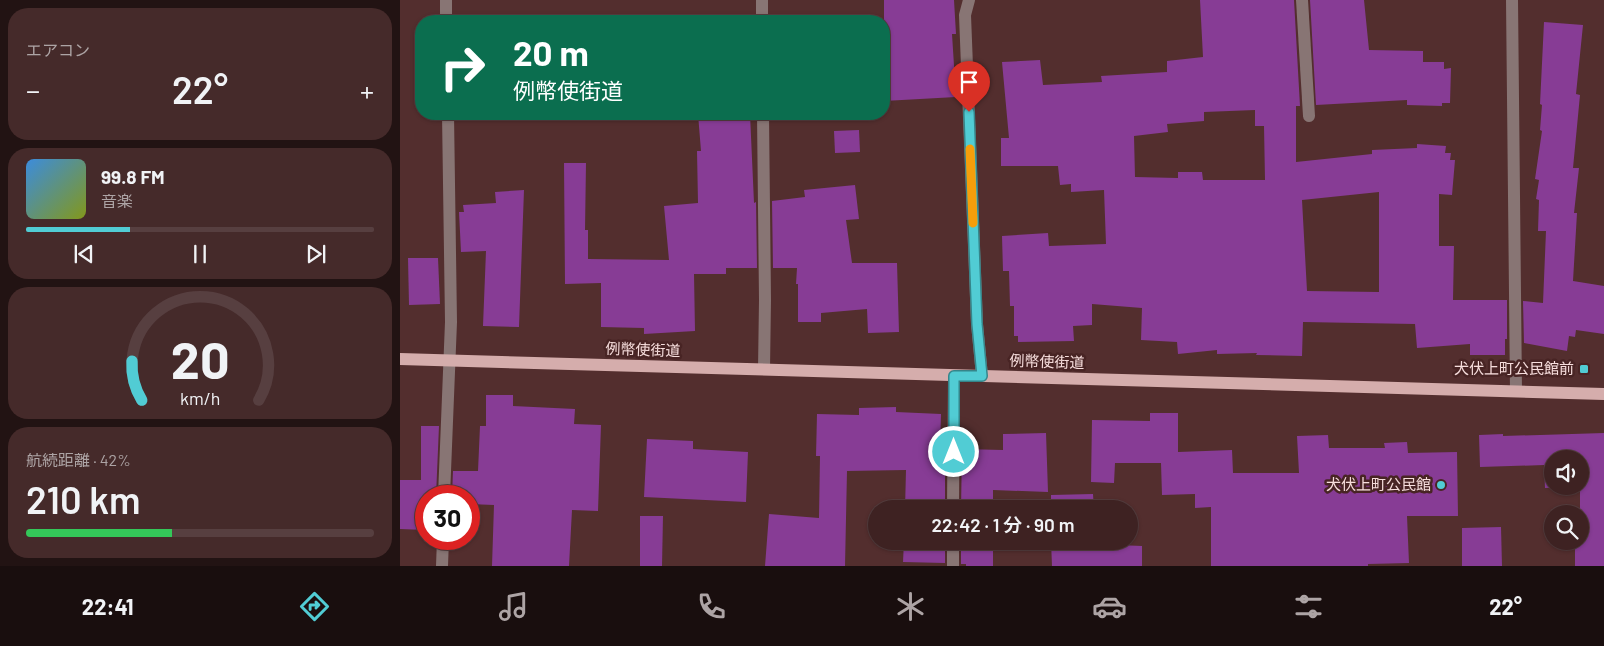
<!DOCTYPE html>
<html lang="ja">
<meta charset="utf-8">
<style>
:root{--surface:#3e2222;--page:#452a2a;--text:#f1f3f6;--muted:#ada4a5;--line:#573f40;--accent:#51ccd4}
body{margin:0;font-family:Barlow,"Noto Sans JP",sans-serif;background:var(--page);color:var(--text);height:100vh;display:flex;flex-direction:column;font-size:19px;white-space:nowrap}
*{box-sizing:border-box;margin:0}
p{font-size:16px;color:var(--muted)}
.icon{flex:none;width:28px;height:28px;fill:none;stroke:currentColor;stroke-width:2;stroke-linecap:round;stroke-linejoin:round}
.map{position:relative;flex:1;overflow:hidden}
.side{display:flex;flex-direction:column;gap:8px;padding:8px;background:#221313;width:400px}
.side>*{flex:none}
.top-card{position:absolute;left:15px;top:15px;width:475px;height:105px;border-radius:20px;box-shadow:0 1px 4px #0004,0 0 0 1px var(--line);background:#0b6e4f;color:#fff;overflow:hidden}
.tools{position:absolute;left:1144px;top:450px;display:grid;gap:10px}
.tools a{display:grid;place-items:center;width:45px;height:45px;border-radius:50%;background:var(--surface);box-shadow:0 1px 4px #0004,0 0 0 1px var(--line);font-size:25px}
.speed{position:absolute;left:15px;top:485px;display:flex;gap:10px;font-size:25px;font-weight:700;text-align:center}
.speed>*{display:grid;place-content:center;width:65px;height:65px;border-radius:50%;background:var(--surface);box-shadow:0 1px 4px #0004,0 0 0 1px var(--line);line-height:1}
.speed .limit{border:8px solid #d22;background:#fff;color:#111}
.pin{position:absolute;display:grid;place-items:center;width:42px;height:42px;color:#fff;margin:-51px -21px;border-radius:50% 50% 50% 0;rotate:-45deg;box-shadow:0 0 5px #0007}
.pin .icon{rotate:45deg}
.me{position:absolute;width:55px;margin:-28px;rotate:0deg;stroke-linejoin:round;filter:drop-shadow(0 0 4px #0008)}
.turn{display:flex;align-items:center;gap:18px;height:105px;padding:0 15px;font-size:22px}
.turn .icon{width:65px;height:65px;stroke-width:2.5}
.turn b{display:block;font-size:35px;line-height:42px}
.big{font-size:38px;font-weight:600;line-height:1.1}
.side .tile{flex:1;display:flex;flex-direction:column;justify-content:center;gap:8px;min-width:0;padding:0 18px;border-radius:20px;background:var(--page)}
.side .dial{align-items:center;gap:0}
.dial svg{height:130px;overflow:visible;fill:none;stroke:var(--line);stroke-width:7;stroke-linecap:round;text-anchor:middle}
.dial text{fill:var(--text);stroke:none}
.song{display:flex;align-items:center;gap:15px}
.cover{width:60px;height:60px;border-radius:8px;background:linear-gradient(135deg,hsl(210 70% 55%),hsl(70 70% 35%))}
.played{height:5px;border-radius:2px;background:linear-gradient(90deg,var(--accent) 30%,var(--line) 30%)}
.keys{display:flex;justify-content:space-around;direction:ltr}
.heat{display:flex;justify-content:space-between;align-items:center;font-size:28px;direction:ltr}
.charge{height:8px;border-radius:4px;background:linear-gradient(90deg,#34c759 42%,var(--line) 0)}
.trip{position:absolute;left:468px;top:500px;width:270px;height:50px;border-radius:25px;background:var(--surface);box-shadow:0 1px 4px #0004,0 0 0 1px var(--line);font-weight:600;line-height:50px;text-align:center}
.tab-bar{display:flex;height:80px;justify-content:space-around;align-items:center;background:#190e0e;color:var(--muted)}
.tab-bar .icon{width:35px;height:35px}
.tab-bar .current{color:var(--accent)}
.tab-bar b{font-size:22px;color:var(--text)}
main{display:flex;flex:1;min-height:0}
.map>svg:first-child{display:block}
.building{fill:#873c95;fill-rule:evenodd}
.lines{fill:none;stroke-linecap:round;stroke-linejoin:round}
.minor{stroke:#887574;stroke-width:12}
.major{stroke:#d5adac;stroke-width:12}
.route-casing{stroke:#35858a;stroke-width:12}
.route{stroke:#51ccd4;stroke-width:9}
.slow{stroke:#f59e0b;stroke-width:9}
.poi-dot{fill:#51ccd4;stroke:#482424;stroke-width:2}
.labels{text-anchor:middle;stroke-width:5;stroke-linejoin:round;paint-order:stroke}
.street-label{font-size:15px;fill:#f7dedd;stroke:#482424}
.poi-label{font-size:15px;fill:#f7dedd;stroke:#482424;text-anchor:end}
</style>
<main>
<section class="side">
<div class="tile"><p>エアコン</p>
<div class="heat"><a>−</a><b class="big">22°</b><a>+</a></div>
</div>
<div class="tile">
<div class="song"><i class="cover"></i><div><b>99.8 FM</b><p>音楽</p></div></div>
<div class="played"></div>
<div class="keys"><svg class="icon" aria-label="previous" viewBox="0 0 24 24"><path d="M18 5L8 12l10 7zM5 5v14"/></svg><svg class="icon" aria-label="pause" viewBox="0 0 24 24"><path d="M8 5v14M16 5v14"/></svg><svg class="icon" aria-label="next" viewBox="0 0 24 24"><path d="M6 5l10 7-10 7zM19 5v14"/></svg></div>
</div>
<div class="tile dial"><svg viewBox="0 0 100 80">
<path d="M14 69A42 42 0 1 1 86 69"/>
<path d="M14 69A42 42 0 0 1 8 45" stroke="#51ccd4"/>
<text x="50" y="56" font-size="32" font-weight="700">20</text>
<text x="50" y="72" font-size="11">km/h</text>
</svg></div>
<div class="tile"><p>航続距離 · 42%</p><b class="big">210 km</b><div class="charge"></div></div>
</section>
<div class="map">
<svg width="1204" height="566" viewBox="0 0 1204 566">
<rect width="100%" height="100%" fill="#532e2e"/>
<!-- building -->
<g class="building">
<polygon points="484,0 554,0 556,34 552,34 556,97 484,101"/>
<path d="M800,0H894L900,106H896V162L972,154V150L1017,148V144L1046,146L1045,153H1051L1050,160H1055L1052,195L1039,194V246H1054L1053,300H1107V339H1105V355H1070V344L1017,348L1015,324L903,322L902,356L856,355L857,353L817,354V350L778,354L777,342L741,340L742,308L692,304V325L673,326L674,341L618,342V336H614V306H610L609,271H603L602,236L648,233L649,246L706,244L704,190L671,192V184L660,185L658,166H601V138H609L602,62L640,60L643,85L702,82L701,76L767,72V61L803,57ZM855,110V126H864L865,180H803L802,172H778V178L735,177L734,136L768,132L767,124L804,121V112ZM979,192V292L907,291L902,200Z"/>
<polygon points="910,0 964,0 969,50 1023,51 1023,62 1044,62 1044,69 1051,68 1050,103 1042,103 1042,106 1007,105 1007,100 916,105"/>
<polygon points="1144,22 1183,25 1176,94 1180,95 1173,168 1179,168 1174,213 1177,213 1173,281 1204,286 1204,334 1176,330 1175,337 1169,336 1167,351 1124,343 1123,301 1143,303 1146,231 1138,231 1139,200 1136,199 1139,180 1135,179 1142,131 1140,130 1142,105 1140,104"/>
<polygon points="298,114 350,114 354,203 356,202 357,268 326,268 326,274 294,274 295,331 244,334 244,328 201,327 201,283 165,284 164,163 186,163 185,230 188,230 188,259 269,260 264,206 298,203 297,151 301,151"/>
<polygon points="459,130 460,152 435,153 434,131"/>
<polygon points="455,185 459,219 446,220 452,263 497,263 499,332 468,333 467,309 421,313 421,322 398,322 398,284 396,284 397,268 373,268 372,201 405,197 404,190"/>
<polygon points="124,190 119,327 83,326 86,251 61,252 59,212 64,212 63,205 96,203 95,192"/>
<polygon points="8,258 38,258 40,304 9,305"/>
<polygon points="86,395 113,395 113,406 175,409 174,424 201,425 198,511 172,510 169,566 92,566 94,505 69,504 69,496 52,496 53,471 78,471 80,426 86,426"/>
<polygon points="496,407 496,412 541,414 540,448 545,448 545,509 505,509 506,470 447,471 445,566 365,566 369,514 419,518 420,456 416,456 417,414 459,415 459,408"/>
<polygon points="750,413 778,413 778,452 832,450 833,473 899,473 897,436 928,435 929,448 985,448 984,443 1007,442 1008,453 1057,452 1058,516 1007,516 1009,563 968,564 968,566 811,566 811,507 795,508 795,494 762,495 761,463 715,463 714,483 691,482 692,420 750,421"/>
<polygon points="21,426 39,426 36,496 26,496 26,530 0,529 0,480 21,480"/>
<polygon points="646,433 648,492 593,490 593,509 561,509 562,449 603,450 603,434"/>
<path d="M1204,433V566H1175V541H1180V487L1145,488L1144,465L1080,467L1079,435L1103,434V436ZM1152,459H1180V486H1152Z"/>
<polygon points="247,439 293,441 293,449 348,452 346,502 244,497"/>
<polygon points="693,494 694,509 651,509 651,495"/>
<polygon points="240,516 263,516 262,566 240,566"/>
<polygon points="1101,527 1102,566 1062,566 1062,528"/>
<polygon points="504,541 545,541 545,563 503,562"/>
<polygon points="561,541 593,541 593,566 566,566 566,564 561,564"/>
<polygon points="651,541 694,541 694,544 742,546 742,566 652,566"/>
</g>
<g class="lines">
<!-- minor -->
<g class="minor">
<polyline points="46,0 46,21"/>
<polyline points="362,0 362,21"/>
<polyline points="569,0 565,15 577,324 582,376"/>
<polyline points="902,0 909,116"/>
<polyline points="1112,0 1116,391"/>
<polyline points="363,114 365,300 364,369"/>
<polyline points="44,496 51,322 48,114"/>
<polyline points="553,509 554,376"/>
<polyline points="42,566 43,539"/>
<polyline points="553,566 553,541"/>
</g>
<!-- major -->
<polyline class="major" points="0,359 1204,394"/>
</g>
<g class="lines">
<!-- route casing -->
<g class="route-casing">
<polyline id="route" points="554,452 554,376 582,376 577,324 569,112"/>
</g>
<!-- route -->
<use href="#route" class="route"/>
<!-- slow -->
<polyline class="slow" points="570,149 573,223"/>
</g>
<!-- markers -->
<g class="poi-dot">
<rect x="1179" y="364" width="10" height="10" rx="2.5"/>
<circle cx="1041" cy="485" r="5"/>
</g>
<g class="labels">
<!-- street labels -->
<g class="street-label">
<text transform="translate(243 350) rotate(2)" y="5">例幣使街道</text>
<text transform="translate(647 362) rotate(2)" y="5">例幣使街道</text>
</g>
<!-- poi labels -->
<g class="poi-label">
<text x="1174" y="374">犬伏上町公民館前</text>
<text x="1031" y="490">犬伏上町公民館</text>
</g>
</g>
</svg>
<div class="tools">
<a><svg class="icon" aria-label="sound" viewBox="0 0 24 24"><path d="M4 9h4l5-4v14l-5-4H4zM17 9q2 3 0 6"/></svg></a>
<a><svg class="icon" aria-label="search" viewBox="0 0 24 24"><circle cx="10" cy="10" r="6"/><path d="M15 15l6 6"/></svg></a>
</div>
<div class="speed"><div class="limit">30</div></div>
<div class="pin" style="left:569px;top:112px;background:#d93025"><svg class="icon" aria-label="arrive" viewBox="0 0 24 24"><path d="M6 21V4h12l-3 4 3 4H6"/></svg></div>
<svg class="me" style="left:554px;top:452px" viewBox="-20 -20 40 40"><circle r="17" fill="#51ccd4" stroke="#fff" stroke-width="3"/><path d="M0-11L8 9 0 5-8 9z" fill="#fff"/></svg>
<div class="trip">22:42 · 1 分 · 90 m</div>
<div class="top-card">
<div class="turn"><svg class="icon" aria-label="right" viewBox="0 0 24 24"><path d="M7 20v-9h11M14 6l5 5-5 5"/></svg><div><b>20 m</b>例幣使街道</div></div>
</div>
</div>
</main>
<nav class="tab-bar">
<b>22:41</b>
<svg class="icon current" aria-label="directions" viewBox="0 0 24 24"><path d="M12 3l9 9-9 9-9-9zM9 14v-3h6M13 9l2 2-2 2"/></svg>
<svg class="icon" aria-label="music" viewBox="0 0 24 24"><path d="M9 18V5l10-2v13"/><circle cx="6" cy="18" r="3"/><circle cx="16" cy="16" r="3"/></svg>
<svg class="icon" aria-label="phone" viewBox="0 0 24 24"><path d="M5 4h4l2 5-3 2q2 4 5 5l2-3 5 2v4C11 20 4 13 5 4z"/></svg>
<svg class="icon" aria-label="climate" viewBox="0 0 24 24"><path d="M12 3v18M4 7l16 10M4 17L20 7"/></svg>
<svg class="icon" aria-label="car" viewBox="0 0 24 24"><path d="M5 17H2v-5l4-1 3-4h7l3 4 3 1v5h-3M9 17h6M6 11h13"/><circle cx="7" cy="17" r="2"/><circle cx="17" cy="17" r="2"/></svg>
<svg class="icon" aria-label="filters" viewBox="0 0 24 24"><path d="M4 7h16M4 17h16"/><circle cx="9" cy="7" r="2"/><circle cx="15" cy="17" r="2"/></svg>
<b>22°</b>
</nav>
